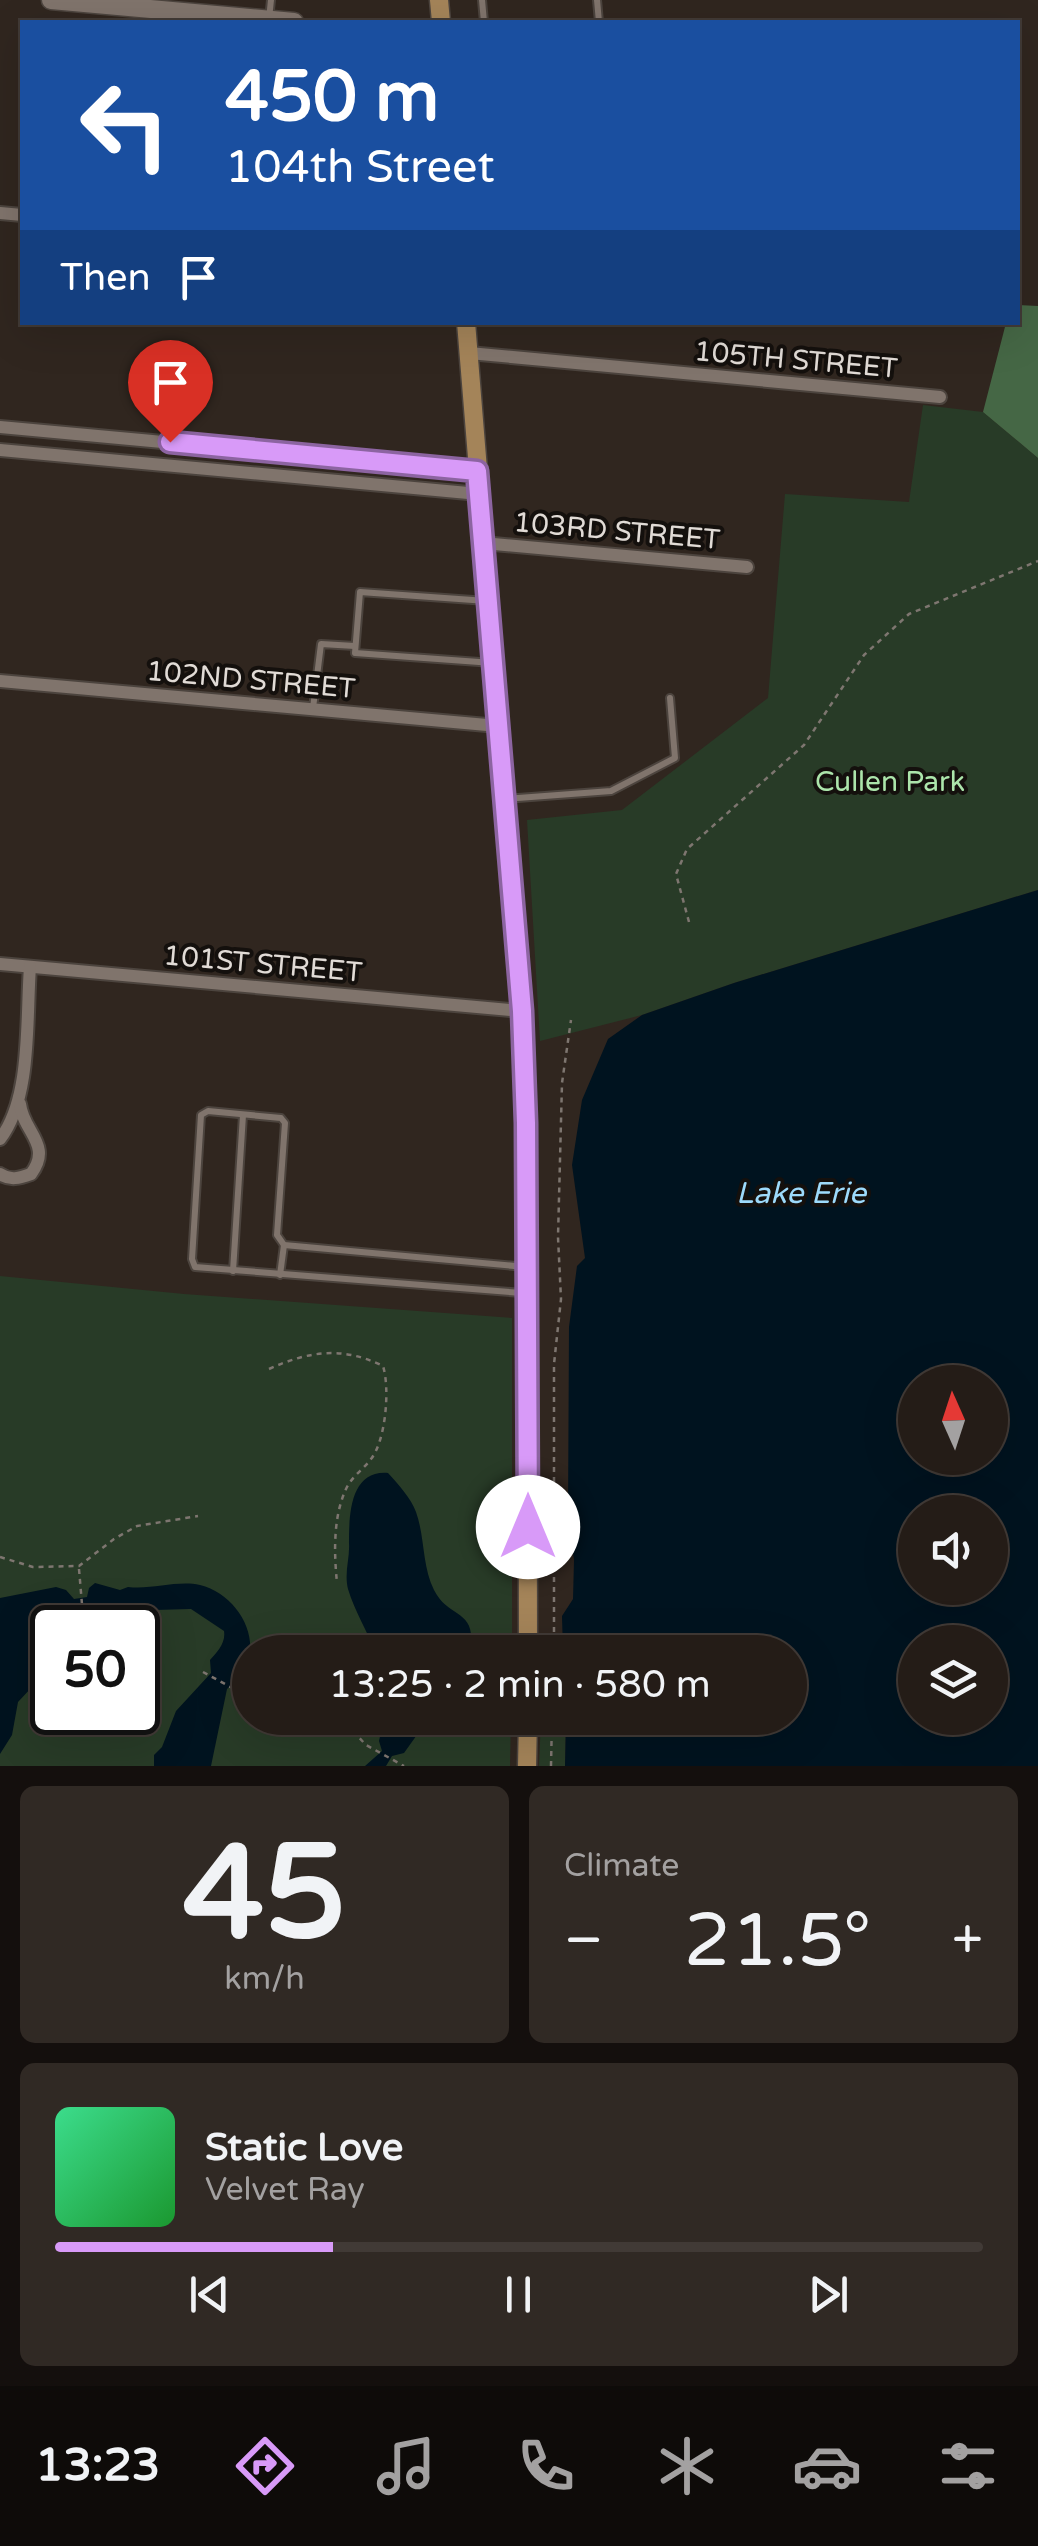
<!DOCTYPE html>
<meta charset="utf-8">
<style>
:root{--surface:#241c17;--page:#302924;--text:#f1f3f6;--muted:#a3a1a1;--line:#413a36;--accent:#d89af8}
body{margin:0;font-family:"Varela Round",sans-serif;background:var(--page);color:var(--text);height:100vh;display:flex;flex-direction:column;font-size:38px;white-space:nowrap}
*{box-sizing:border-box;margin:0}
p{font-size:32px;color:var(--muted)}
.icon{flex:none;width:55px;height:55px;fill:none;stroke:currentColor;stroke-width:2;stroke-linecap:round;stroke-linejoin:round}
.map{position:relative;height:1766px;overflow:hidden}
.details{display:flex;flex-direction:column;gap:20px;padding:20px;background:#140f0d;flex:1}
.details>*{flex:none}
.guide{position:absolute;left:20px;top:20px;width:1000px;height:305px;border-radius:0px;box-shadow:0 10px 40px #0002,0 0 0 2px var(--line);background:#1a4fa0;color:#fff;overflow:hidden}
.needle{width:65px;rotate:357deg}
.fabs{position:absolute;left:898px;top:1365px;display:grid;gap:20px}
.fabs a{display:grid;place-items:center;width:110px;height:110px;border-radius:50%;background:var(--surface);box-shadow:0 10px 40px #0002,0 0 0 2px var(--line);font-size:50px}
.speed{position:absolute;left:30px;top:1605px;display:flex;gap:20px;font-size:50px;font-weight:700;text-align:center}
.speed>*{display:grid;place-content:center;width:130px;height:130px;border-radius:50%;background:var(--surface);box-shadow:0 10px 40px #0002,0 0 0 2px var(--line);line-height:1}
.speed .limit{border:5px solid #111;border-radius:15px;background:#fff;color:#111}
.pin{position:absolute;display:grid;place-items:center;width:85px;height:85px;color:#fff;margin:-102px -42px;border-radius:50% 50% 50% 0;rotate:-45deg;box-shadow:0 0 10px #0007}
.pin .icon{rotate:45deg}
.me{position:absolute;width:110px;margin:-55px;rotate:0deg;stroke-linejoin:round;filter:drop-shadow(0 0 8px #0008)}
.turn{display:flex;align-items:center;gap:35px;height:210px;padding:0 40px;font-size:45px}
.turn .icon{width:130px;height:130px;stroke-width:2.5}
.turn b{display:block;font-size:70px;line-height:85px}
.then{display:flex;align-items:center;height:95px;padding:0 40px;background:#0003;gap:20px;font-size:38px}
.big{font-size:75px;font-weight:600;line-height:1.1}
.details .tile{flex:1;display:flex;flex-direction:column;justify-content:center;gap:15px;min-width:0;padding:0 35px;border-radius:15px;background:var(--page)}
.details .dial{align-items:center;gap:0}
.dial b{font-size:130px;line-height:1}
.song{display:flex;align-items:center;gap:30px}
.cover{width:120px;height:120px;border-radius:15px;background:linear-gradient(135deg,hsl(150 70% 55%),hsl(130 70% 35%))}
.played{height:10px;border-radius:5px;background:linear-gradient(90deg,var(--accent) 30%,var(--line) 30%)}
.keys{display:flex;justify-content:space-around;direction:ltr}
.heat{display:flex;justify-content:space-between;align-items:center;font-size:55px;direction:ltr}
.details .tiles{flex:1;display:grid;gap:20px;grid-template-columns:1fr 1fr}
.tile:last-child{grid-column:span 2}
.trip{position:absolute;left:232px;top:1635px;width:575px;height:100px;border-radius:50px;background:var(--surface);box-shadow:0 10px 40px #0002,0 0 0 2px var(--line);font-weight:600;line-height:100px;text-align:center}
.tabs{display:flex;height:160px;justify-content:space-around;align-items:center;background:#0e0b09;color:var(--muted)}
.tabs .icon{width:70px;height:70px}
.tabs .active{color:var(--accent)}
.tabs b{font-size:45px;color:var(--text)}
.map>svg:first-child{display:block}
.green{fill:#283b27;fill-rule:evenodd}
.forest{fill:#456745}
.water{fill:#00131f;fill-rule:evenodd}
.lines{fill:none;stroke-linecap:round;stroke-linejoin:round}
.service-casing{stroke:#4c443e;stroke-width:10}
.minor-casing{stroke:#4c443e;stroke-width:16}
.tertiary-casing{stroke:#4c443e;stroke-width:21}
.secondary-casing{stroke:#4c443e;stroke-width:21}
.path{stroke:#7e7670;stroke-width:2.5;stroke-dasharray:5 5;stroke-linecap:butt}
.service{stroke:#80746c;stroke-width:6}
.minor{stroke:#80746c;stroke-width:12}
.tertiary{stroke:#80746c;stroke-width:18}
.secondary{stroke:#a48459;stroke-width:18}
.route-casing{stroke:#8c64a1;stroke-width:25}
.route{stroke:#d89af8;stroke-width:18}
.labels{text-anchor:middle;stroke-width:8;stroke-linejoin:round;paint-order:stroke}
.street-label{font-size:28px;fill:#e1dbd6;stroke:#14100d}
.park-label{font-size:28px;fill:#ace5ab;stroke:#14100d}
.water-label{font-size:30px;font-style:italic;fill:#9ddafb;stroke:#14100d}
</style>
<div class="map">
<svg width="1038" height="1766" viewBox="0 0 1038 1766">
<rect width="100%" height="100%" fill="#30261f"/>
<!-- green -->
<g class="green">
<polygon points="923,405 983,412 1038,458 1038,890 734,983 642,1015 540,1041 527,820 622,810 768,698 785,494 909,502"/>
<path d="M0,1276L184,1294L512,1318V1652H250V1718H511L510,1766H0ZM52,1628H138V1712H52Z"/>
<polygon points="541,1718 566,1718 565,1766 539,1766"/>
</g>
<!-- forest -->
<polygon class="forest" points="1018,305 1038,306 1038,458 983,412 1006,323 1018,322"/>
<!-- water -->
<g class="water">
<path d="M1038,890V1766H565L566,1718H790V1652H563L562,1616L573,1599L574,1560L568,1516L569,1327L577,1266L585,1258L572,1165L582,1100L608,1039L642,1015L734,983ZM915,1382H990V1458H915ZM915,1512H990V1588H915ZM915,1642H990V1718H915Z"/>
<path d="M388,1473C398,1484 411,1498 416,1512C425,1537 422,1566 434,1590C449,1620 478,1608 470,1652H375C367,1630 355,1612 348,1589C344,1572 350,1559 349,1543C349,1515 350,1470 388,1473Z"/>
<path d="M95,1583L120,1590L128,1587C152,1590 177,1580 200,1585C237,1594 263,1638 244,1673C240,1681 233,1683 227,1689L211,1766H154V1755L162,1747L176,1711L211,1673L210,1660C217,1652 226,1643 224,1631L191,1609L155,1610L99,1620L89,1608L77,1609L72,1627L52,1628V1654L32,1687L18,1702L12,1735L0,1754V1598L56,1587L66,1590L74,1599L87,1597L89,1588Z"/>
<polygon points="384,1718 429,1718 404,1753 392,1756 386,1766 365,1766 382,1751 379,1741"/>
</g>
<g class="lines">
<!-- service casing -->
<g class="service-casing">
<g id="service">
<polyline points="482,0 484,22"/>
<polyline points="597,0 599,22"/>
<polyline points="269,19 271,0"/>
<polyline points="487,601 360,592 355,653 493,663"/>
<polyline points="313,708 321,644 355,646"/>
<polyline points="506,799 611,791 675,758 670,698"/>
<polyline points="233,1271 243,1115"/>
<polyline points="280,1275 284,1245"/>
<polyline points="522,1293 195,1267 192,1259 201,1115 208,1111 281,1118 285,1123 277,1235 284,1245 526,1267"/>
</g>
</g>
<!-- minor casing -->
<g class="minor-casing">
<g id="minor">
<polyline points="0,213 22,215"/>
<polyline points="469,353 940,397"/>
<polyline points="0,427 477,471"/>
<polyline points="0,450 479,494"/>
<polyline points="483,543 747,567"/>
<polyline points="0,681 498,726"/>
<polyline points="0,964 522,1011"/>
<path d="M0,1139C32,1098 26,1018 30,967"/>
<path d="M0,1174C10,1181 20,1178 31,1174C53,1145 23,1132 20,1104"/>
</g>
</g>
<!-- tertiary casing -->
<g class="tertiary-casing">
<polyline id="tertiary" points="51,0 294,22"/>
</g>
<!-- secondary casing -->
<g class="secondary-casing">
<g id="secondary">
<polyline points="439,0 441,22"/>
<polyline points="466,322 522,1011 527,1123 528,1652"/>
<polyline points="527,1766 528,1718"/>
</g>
</g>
<!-- path -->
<g class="path">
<polyline points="689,922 676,874 687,849 804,745 864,655 909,614 1038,561"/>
<path d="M269,1369C309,1351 342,1346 383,1366C390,1388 386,1440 371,1459C363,1470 352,1476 346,1489C333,1517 334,1553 337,1583"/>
<polyline points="0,1557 33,1567 79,1566 114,1539 137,1526 198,1516"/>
<polyline points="79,1569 84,1628"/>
<polyline points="554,1652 554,1364 561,1299 558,1237 562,1083 571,1020"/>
<polyline points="203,1672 236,1690"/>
<polyline points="353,1731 366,1745 404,1766"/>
<polyline points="551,1766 552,1718"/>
</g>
<!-- service -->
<use href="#service" class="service"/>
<!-- minor -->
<use href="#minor" class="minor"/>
<!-- tertiary -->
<use href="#tertiary" class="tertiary"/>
<!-- secondary -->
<use href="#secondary" class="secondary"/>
</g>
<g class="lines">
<!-- route casing -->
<g class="route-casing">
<polyline id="route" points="170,442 477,471 522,1011 526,1123 528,1527"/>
</g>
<!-- route -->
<use href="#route" class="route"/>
</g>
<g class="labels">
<!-- street labels -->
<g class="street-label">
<text transform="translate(796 359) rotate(5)" y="10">105TH STREET</text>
<text transform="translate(617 530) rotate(5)" y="10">103RD STREET</text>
<text transform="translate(251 679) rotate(5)" y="10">102ND STREET</text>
<text transform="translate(263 963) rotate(5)" y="10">101ST STREET</text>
</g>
<!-- park labels -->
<g class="park-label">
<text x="890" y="791">Cullen Park</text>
</g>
<!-- water labels -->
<g class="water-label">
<text x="801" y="1203">Lake Erie</text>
</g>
</g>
</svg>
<div class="fabs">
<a><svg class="needle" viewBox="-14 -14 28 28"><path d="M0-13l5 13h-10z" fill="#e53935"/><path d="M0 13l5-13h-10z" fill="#a3a1a1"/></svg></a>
<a><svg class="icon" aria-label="sound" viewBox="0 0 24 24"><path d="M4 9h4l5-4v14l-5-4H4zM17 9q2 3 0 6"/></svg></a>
<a><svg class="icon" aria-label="layers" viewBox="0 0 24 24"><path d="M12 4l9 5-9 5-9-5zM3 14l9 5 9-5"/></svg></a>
</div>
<div class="speed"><div class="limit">50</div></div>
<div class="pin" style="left:170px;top:442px;background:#d93025"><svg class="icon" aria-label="arrive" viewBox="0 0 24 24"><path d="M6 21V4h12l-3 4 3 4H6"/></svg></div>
<svg class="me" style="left:528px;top:1527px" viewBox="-20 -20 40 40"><circle r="19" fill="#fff"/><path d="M0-13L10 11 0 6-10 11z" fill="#d89af8"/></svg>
<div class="trip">13:25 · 2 min · 580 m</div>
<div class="guide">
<div class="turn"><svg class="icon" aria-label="left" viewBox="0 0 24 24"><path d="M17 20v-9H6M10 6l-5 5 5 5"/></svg><div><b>450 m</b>104th Street</div></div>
<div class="then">Then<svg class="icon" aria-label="arrive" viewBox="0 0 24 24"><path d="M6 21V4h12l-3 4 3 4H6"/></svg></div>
</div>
</div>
<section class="details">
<div class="tiles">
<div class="tile dial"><b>45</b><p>km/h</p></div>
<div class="tile"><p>Climate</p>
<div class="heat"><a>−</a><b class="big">21.5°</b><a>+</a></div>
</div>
<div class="tile">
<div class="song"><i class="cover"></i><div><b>Static Love</b><p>Velvet Ray</p></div></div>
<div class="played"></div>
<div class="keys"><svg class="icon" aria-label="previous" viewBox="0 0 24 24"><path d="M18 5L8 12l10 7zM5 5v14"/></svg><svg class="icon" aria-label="pause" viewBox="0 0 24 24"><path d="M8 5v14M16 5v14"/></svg><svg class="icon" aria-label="next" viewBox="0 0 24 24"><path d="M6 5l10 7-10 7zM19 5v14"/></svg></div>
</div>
</div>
</section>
<nav class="tabs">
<b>13:23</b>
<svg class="icon active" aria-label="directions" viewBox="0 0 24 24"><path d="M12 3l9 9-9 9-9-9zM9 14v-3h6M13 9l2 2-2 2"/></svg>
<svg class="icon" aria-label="music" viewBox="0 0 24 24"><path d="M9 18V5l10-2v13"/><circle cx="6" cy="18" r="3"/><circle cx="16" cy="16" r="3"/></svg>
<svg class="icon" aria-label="phone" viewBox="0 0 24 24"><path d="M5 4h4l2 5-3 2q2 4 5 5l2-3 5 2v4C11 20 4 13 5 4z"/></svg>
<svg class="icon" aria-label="climate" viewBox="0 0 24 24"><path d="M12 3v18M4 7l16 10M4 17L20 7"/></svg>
<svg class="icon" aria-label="car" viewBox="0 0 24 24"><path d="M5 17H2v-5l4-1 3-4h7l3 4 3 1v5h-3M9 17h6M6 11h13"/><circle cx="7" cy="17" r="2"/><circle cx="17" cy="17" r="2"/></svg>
<svg class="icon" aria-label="filters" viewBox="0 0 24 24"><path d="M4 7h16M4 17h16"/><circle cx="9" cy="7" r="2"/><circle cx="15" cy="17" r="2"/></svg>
</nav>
